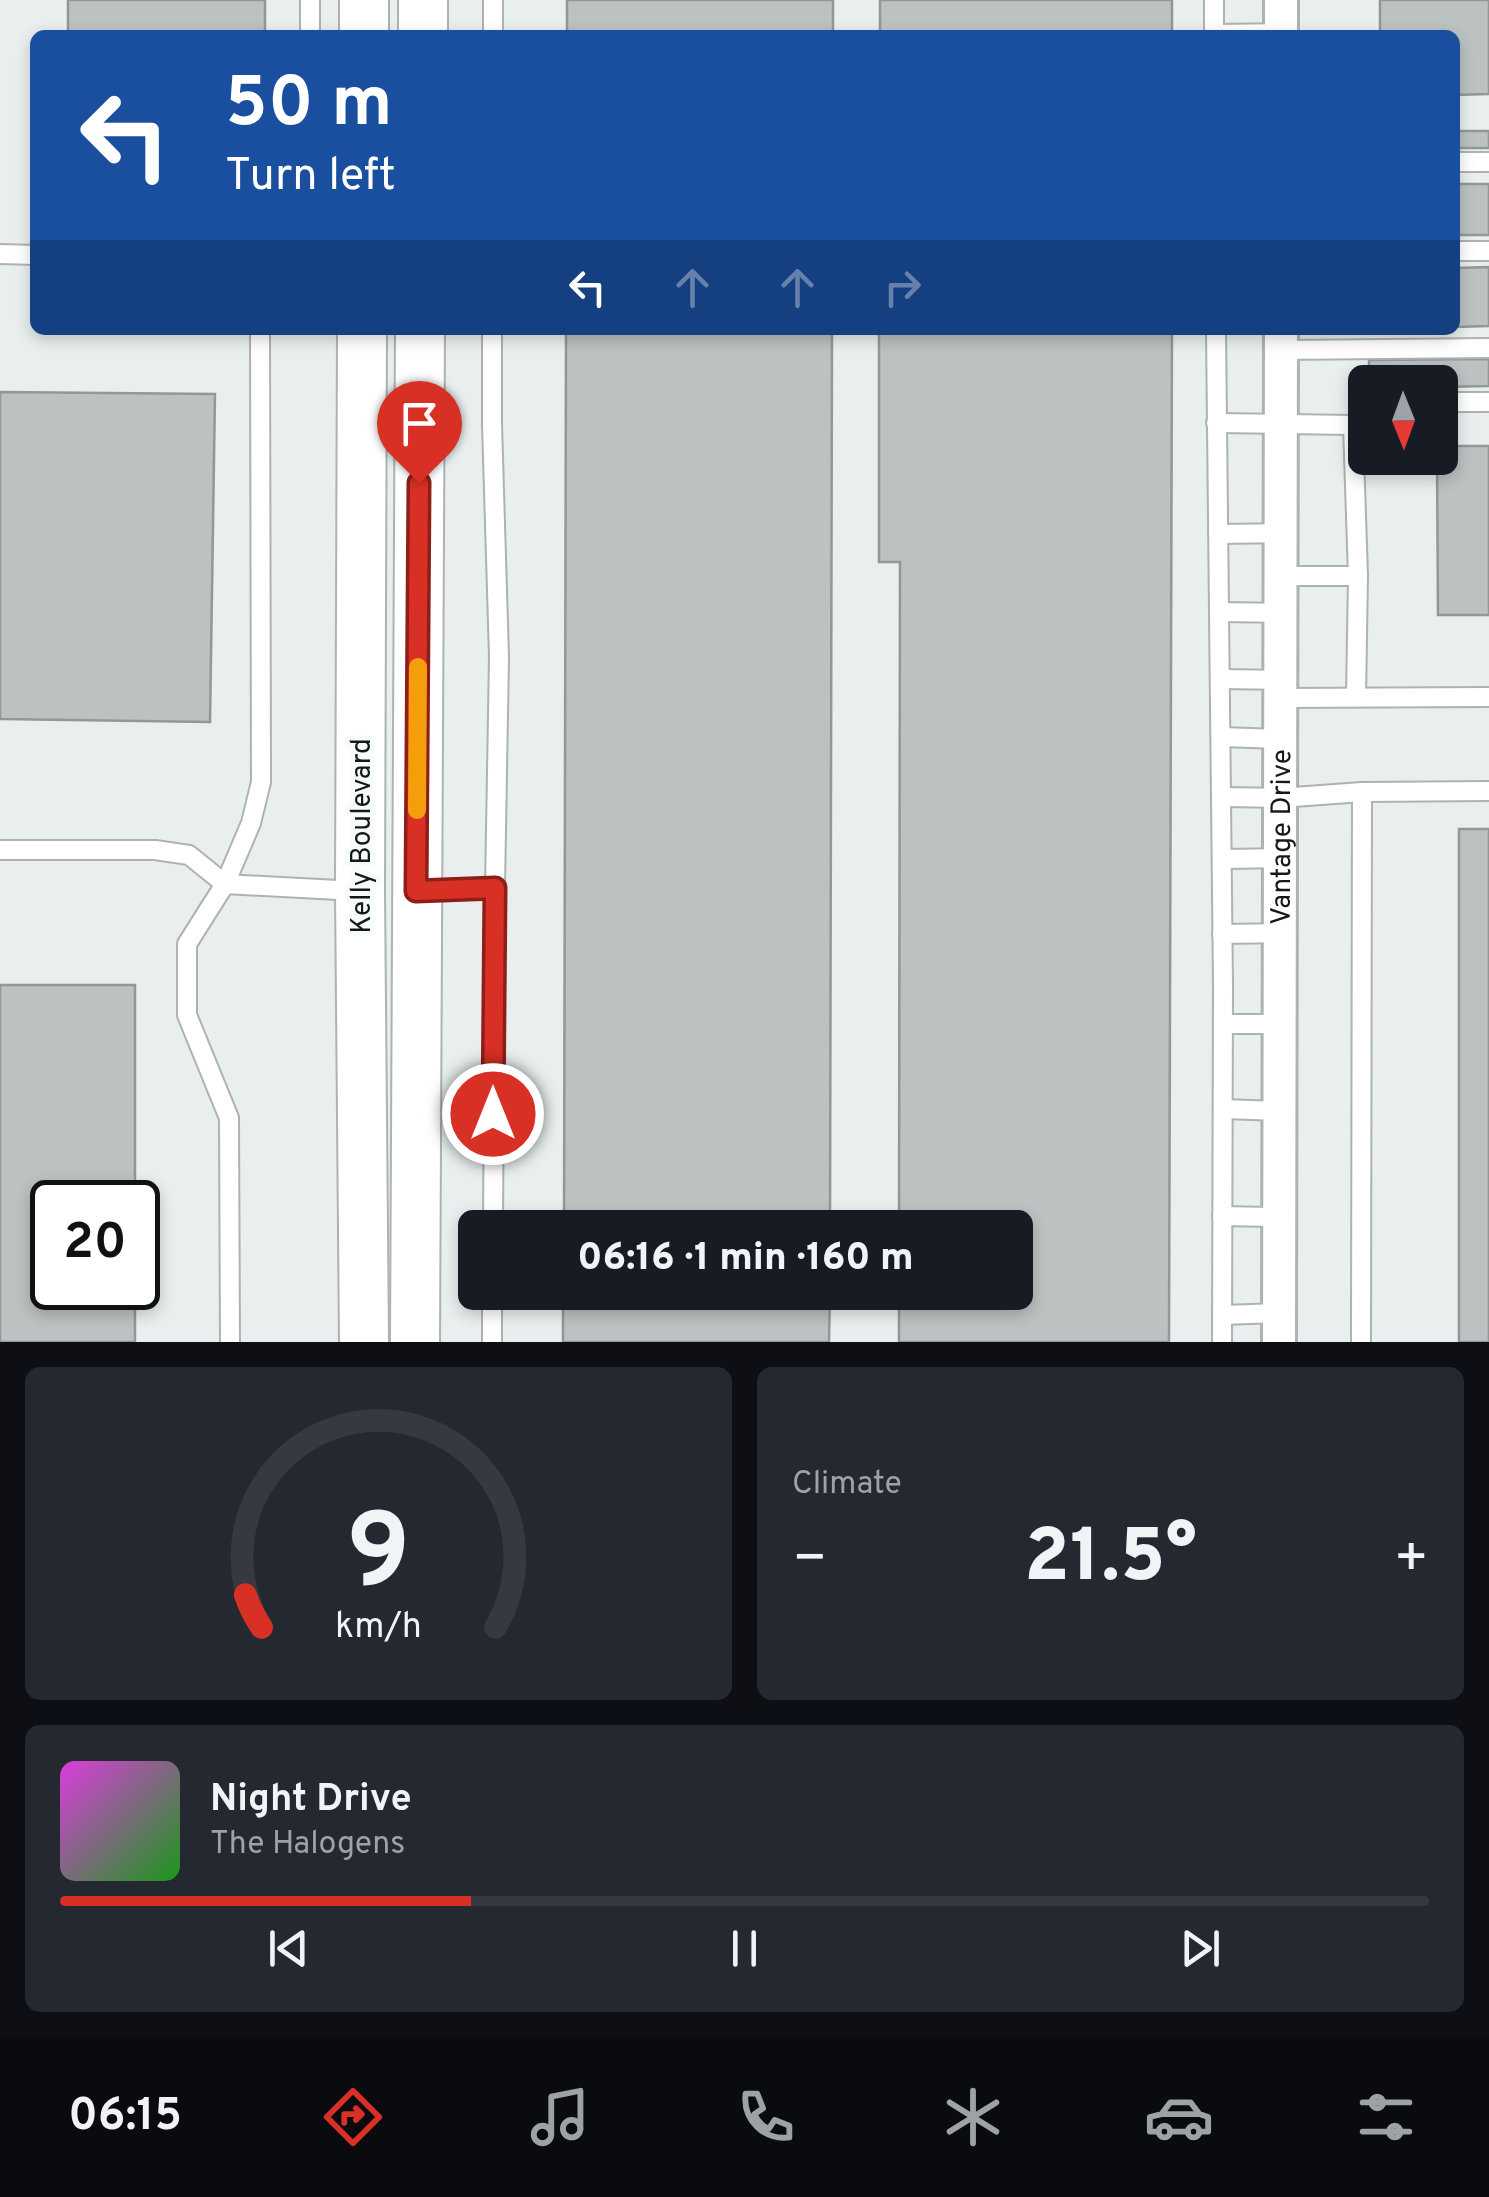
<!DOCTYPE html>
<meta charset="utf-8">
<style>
:root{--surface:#171b24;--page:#242831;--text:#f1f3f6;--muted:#9ea1a6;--line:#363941;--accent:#d93025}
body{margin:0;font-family:Overpass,sans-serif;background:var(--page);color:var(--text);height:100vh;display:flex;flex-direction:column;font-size:38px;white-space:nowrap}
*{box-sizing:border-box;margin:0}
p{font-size:32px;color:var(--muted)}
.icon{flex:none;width:55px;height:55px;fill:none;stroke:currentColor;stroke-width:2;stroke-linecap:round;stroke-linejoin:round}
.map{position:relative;height:1342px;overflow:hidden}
.drawer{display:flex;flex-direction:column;gap:25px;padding:25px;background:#0d0f14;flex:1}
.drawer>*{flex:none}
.banner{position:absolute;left:30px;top:30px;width:1430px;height:305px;border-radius:15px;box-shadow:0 5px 15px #0003;background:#1a4fa0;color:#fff;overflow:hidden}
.needle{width:65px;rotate:179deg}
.controls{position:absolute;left:1348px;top:365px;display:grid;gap:20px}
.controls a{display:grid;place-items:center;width:110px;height:110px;border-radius:15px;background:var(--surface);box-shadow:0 5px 15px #0003;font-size:50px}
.speed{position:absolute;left:30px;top:1180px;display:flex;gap:20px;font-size:50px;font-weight:700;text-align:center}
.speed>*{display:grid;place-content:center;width:130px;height:130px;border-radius:50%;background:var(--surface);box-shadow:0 5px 15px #0003;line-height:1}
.speed .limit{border:5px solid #111;border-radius:15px;background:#fff;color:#111}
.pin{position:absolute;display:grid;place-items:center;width:85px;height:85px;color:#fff;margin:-102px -42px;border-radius:50% 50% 50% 0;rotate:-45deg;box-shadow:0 0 10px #0007}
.pin .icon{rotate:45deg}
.me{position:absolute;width:110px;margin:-55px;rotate:0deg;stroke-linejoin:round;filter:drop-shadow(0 0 8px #0008)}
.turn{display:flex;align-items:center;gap:35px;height:210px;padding:0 30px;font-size:45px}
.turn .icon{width:130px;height:130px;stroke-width:2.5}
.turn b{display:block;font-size:70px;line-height:85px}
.lanes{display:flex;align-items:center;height:95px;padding:0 30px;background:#0003;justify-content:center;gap:50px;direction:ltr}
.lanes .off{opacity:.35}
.big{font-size:75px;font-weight:800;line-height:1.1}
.drawer .card{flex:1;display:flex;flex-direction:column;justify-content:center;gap:15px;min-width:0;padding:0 35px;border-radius:15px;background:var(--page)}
.drawer .dial{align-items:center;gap:0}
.dial svg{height:260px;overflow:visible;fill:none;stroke:var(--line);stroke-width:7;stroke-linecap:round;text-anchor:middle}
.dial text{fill:var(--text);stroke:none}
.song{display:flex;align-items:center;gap:30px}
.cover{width:120px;height:120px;border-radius:15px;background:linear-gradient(135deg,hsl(300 70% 55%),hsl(120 70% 35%))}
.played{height:10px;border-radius:5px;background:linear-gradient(90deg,var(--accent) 30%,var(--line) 30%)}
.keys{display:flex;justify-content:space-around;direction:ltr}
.heat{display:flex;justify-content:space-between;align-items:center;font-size:55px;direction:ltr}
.drawer .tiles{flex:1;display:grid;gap:25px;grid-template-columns:1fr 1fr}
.card:last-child{grid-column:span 2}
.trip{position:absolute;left:458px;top:1210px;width:575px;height:100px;border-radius:15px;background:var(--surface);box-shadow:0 5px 15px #0003;font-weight:800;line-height:100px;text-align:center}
.dock{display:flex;height:160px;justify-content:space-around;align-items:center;background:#090b0e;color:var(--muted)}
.dock .icon{width:70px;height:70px}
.dock .on{color:var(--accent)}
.dock b{font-size:45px;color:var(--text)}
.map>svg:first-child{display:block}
.building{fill:#bbc2c1;stroke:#929898;stroke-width:2.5}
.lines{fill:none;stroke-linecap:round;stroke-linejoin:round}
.lane-casing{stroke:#acb3b2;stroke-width:22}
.street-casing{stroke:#acb3b2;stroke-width:38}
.secondary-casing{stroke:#acb3b2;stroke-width:52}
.lane{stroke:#fff;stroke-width:18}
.street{stroke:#fff;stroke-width:32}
.secondary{stroke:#fff;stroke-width:48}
.route-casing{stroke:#8d1f18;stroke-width:25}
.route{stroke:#d93025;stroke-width:18}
.slow{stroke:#f59e0b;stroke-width:18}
.labels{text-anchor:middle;stroke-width:10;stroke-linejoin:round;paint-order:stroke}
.street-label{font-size:28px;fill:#161818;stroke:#f5fcfb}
</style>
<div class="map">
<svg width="1489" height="1342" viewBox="0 0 1489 1342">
<rect width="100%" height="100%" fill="#e8efee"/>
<!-- building -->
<g class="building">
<rect x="68" y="0" width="197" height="35"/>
<rect x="567" y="0" width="266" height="35"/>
<rect x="880" y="0" width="292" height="35"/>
<polygon points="1380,0 1489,0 1489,94 1455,95 1455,35 1380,35"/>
<rect x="1455" y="131" width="34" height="17"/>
<rect x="1455" y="184" width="34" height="51"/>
<polygon points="1489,267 1489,326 1455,327 1455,268"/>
<polygon points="566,330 832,330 830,1228 564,1228"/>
<polygon points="879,330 1172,330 1169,1342 899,1342 899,1292 1015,1292 1015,1228 899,1228 900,562 879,562"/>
<polygon points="1489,359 1489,386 1440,387 1440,382 1369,382 1369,360"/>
<polygon points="0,392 215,394 210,722 0,719"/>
<polygon points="1440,446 1489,446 1489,615 1438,615 1437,458 1440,458"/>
<rect x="1459" y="829" width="30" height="513"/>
<polygon points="0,985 135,985 135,1202 52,1202 52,1288 135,1288 135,1342 0,1342"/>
<polygon points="563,1292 830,1292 829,1342 563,1342"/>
</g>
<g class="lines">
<!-- lane casing -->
<g class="lane-casing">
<g id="lane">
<polyline points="310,0 310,35"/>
<polyline points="1214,0 1214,35"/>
<polyline points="1214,34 1281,33"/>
<polyline points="493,35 493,0"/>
<polyline points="1455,162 1489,162"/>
<polyline points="1455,251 1489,251"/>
<polyline points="0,254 35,255"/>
<polyline points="1216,330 1223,986 1222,1342"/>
<polyline points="1281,350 1489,348"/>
<polyline points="1440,402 1489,402"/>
<polyline points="1216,423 1353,425 1365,416"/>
<polyline points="1353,425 1358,576 1356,697"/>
<polyline points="1218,534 1280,533"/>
<polyline points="1280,576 1358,576"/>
<polyline points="1219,612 1280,613"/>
<polyline points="1220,679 1280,680"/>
<polyline points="1280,698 1489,697"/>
<polyline points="1221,737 1280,739"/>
<polyline points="1221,797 1280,798 1362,792 1489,791"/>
<polyline points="0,850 155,850 189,855 225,884 251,823 261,782 260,330"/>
<polyline points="1222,859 1280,858"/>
<polyline points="417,891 495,888 499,657 492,424 492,330"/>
<polyline points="1222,934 1280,933"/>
<polyline points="1223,1024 1280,1024"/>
<polyline points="1223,1109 1280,1111"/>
<polyline points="1222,1216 1279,1217"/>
<polyline points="493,1228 495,888"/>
<polyline points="1222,1315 1279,1313"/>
<polyline points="230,1342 229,1118 187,1015 187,944 225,884 357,891"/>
<polyline points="492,1342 492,1292"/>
<polyline points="1361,1342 1362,792"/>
</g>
</g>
<!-- street casing -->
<g class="street-casing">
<g id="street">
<polyline points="1281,35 1281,0"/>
<path id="s1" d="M1279,1342L1281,330"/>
</g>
</g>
<!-- secondary casing -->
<g class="secondary-casing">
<g id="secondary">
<polyline points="364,35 364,0"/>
<polyline points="423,35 423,0"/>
<polyline points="362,330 360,891 364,1342"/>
<polyline points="415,1342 420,330"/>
</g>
</g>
<!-- lane -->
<use href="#lane" class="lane"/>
<!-- street -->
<use href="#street" class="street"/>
<!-- secondary -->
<use href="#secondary" class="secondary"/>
</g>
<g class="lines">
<!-- route casing -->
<g class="route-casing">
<polyline id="route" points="419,483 416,891 495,888 493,1114"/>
</g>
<!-- route -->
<use href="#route" class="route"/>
<!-- slow -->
<polyline class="slow" points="417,810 418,667"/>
</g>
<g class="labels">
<!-- street labels -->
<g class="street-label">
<text transform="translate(360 836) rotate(-90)" y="10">Kelly Boulevard</text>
<text dy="10" stroke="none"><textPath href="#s1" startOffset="505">Vantage Drive</textPath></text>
</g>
</g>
</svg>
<div class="controls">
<a><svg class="needle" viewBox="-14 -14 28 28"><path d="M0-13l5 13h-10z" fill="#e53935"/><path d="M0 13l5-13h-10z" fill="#9ea1a6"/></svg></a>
</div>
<div class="speed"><div class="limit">20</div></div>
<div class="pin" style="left:419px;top:483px;background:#d93025"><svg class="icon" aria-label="arrive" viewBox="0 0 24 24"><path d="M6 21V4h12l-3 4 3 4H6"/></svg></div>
<svg class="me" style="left:493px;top:1114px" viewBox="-20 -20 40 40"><circle r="17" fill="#d93025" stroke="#fff" stroke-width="3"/><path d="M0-11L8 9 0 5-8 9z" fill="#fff"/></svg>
<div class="trip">06:16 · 1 min · 160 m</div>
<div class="banner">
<div class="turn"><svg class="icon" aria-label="left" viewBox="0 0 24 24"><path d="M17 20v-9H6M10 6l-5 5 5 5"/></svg><div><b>50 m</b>Turn left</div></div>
<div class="lanes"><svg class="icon" aria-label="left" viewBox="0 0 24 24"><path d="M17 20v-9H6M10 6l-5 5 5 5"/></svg><svg class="icon off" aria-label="ahead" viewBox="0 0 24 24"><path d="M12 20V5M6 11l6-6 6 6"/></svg><svg class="icon off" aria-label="ahead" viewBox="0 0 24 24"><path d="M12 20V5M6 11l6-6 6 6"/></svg><svg class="icon off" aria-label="right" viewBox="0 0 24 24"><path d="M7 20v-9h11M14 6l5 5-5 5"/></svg></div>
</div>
</div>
<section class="drawer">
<div class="tiles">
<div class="card dial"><svg viewBox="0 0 100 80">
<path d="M14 69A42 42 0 1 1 86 69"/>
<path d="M14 69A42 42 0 0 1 9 59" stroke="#d93025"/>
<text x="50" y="56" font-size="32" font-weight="700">9</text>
<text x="50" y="72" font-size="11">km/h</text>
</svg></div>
<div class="card"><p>Climate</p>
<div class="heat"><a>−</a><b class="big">21.5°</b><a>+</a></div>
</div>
<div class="card">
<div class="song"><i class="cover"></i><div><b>Night Drive</b><p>The Halogens</p></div></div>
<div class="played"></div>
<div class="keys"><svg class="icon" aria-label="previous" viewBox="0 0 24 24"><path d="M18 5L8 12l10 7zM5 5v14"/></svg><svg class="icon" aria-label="pause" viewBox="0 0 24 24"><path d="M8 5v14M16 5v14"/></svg><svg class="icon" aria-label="next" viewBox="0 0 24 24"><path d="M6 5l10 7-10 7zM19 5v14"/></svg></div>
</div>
</div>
</section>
<nav class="dock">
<b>06:15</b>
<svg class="icon on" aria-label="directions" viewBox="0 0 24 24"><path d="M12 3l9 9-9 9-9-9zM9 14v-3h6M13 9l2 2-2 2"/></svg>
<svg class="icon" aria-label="music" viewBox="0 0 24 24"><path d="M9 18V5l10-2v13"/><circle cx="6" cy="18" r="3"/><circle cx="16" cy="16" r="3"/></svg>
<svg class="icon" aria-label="phone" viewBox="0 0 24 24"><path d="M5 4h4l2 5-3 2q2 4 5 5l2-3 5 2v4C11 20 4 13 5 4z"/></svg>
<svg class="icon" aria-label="climate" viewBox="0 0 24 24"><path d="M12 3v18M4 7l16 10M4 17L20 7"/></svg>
<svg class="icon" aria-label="car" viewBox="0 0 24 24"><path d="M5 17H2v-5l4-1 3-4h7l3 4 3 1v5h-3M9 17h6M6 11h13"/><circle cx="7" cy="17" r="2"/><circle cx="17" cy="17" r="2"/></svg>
<svg class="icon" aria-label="filters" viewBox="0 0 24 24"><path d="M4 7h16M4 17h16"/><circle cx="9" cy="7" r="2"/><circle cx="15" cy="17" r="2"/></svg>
</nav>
